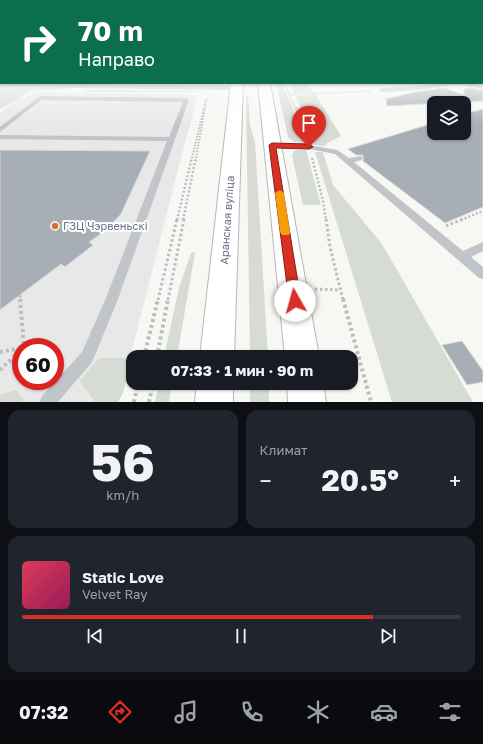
<!DOCTYPE html>
<html lang="ru">
<meta charset="utf-8">
<style>
:root{--surface:#171b24;--page:#20242c;--text:#f1f3f6;--muted:#9ea1a6;--line:#363941;--accent:#d93025}
body{margin:0;font-family:"Golos Text",sans-serif;background:var(--page);color:var(--text);height:100vh;display:flex;flex-direction:column;font-size:15px;white-space:nowrap}
*{box-sizing:border-box;margin:0}
p{font-size:13px;color:var(--muted)}
.icon{flex:none;width:22px;height:22px;fill:none;stroke:currentColor;stroke-width:2;stroke-linecap:round;stroke-linejoin:round}
.map{position:relative;height:402px;overflow:hidden}
.sheet{display:flex;flex-direction:column;gap:8px;padding:8px;background:#0d0f14;flex:1}
.sheet>*{flex:none}
.banner{position:absolute;left:0px;top:0px;width:483px;height:84px;box-shadow:0 1px 3px #0004;background:#0b6e4f;color:#fff;overflow:hidden}
.controls{position:absolute;left:427px;top:96px;display:grid;gap:8px}
.controls a{display:grid;place-items:center;width:44px;height:44px;border-radius:8px;background:var(--surface);box-shadow:0 1px 3px #0004;font-size:20px}
.speed{position:absolute;left:12px;top:338px;display:flex;gap:8px;font-size:20px;font-weight:700;text-align:center}
.speed>*{display:grid;place-content:center;width:52px;height:52px;border-radius:50%;background:var(--surface);box-shadow:0 1px 3px #0004;line-height:1}
.speed .limit{border:6px solid #d22;background:#fff;color:#111}
.pin{position:absolute;display:grid;place-items:center;width:34px;height:34px;color:#fff;margin:-41px -17px;border-radius:50% 50% 50% 0;rotate:-45deg;box-shadow:0 0 4px #0007}
.pin .icon{rotate:45deg}
.me{position:absolute;width:44px;margin:-22px;rotate:353deg;stroke-linejoin:round;filter:drop-shadow(0 0 3px #0008)}
.turn{display:flex;align-items:center;gap:14px;height:84px;padding:0 12px;font-size:18px}
.turn .icon{width:52px;height:52px;stroke-width:2.5}
.turn b{display:block;font-size:28px;line-height:34px}
.big{font-size:30px;font-weight:700;line-height:1.1}
.sheet .card{flex:1;display:flex;flex-direction:column;justify-content:center;gap:6px;min-width:0;padding:0 14px;border-radius:12px;background:var(--page)}
.sheet .dial{align-items:center;gap:0}
.dial b{font-size:52px;line-height:1}
.song{display:flex;align-items:center;gap:12px}
.cover{width:48px;height:48px;border-radius:6px;background:linear-gradient(135deg,hsl(350 70% 55%),hsl(330 70% 35%))}
.played{height:4px;border-radius:2px;background:linear-gradient(90deg,var(--accent) 80%,var(--line) 80%)}
.keys{display:flex;justify-content:space-around;direction:ltr}
.heat{display:flex;justify-content:space-between;align-items:center;font-size:22px;direction:ltr}
.sheet .tiles{flex:1;display:grid;gap:8px;grid-template-columns:1fr 1fr}
.card:last-child{grid-column:span 2}
.trip{position:absolute;left:126px;top:350px;width:232px;height:40px;border-radius:12px;background:var(--surface);box-shadow:0 1px 3px #0004;font-weight:700;line-height:40px;text-align:center}
.menu{display:flex;height:64px;justify-content:space-around;align-items:center;background:#090b0e;color:var(--muted)}
.menu .icon{width:28px;height:28px}
.menu .on{color:var(--accent)}
.menu b{font-size:18px;color:var(--text)}
.map>svg:first-child{display:block}
.built{fill:#e7e8e7;fill-rule:evenodd}
.green{fill:#d6dcd4}
.building{fill:#a8aeb5;stroke:#d8d9d7}
.lines{fill:none;stroke-linecap:round;stroke-linejoin:round}
.primary-casing{stroke:#b4b7bc;stroke-width:2}
.path-far4{stroke:#bbbdc0;stroke-width:1.5;stroke-dasharray:1 1;stroke-linecap:butt}
.path-far3{stroke:#bbbdc0;stroke-width:2;stroke-dasharray:1.5 1.5;stroke-linecap:butt}
.path-far2{stroke:#bbbdc0;stroke-width:2.5;stroke-dasharray:2 2;stroke-linecap:butt}
.path-far1{stroke:#bbbdc0;stroke-width:3;stroke-dasharray:2.5 2.5;stroke-linecap:butt}
.path{stroke:#bbbdc0;stroke-width:4;stroke-dasharray:3 3;stroke-linecap:butt}
.service{fill:#c1c4c8;fill-rule:evenodd}
.primary{fill:#fff;fill-rule:evenodd}
.route{fill:#d93025;stroke:#8d1f18}
.slow{fill:#f59e0b}
.poi-dot{fill:#d76f34;stroke:#fff;stroke-width:1.5}
.labels{text-anchor:middle;stroke-width:4;stroke-linejoin:round;paint-order:stroke}
.street-label{font-size:11px;fill:#687383;stroke:#fff}
.poi-label{font-size:11px;fill:#687383;stroke:#fff;text-anchor:start}
</style>
<div class="map">
<svg width="483" height="402" viewBox="0 0 483 402">
<rect width="100%" height="100%" fill="#f7f7f4"/>
<!-- built -->
<path class="built" d="M33,92L198,95L179,165L122,390L114,402H0V113L20,98H25ZM21,347H55V381H21Z"/>
<!-- green -->
<g class="green">
<polygon points="276,83 281,83 291,103 305,143 294,142 288,137"/>
<polygon points="289,83 307,83 314,93 294,93"/>
<polygon points="0,87 65,88 68,89 31,91 0,107"/>
<polygon points="88,90 201,91 204,92 82,92"/>
<polygon points="316,95 341,136 327,143 325,146 315,145 296,96"/>
<polygon points="246,96 248,96 250,126 255,142 268,357 250,357"/>
<polygon points="297,150 306,150 321,205 303,205 292,156 294,151"/>
<polygon points="315,152 323,152 333,185 382,244 473,402 392,402"/>
<polygon points="195,252 177,357 164,357 179,288 191,253"/>
<polygon points="99,358 124,358 131,363 123,393 118,402 95,402 80,381"/>
<polygon points="159,383 172,383 169,402 155,402"/>
<rect x="250" y="383" width="19" height="19"/>
<polygon points="16,390 24,400 21,402 0,402 0,395"/>
</g>
<!-- building -->
<g class="building">
<polygon points="444,88 464,95 464,89 469,88 483,90 483,101 464,102 464,96 439,103 387,106 386,99 415,92"/>
<polygon points="483,109 483,207 445,223 363,161 363,155 356,155 348,149 434,123 434,133 464,133 464,114"/>
<polygon points="0,150 150,151 121,214 105,231 89,242 93,245 65,267 61,264 0,310"/>
<polygon points="462,341 483,371 483,382 467,385 442,345"/>
</g>
<g class="lines">
<!-- primary casing -->
<g class="primary-casing">
<g id="primary">
<polygon points="231,83 243,83 234,357 200,357"/>
<polygon points="258,83 270,83 319,357 285,357"/>
<polygon points="197,383 233,383 233,402 195,402"/>
<polygon points="287,383 323,383 326,402 288,402"/>
</g>
</g>
<!-- path-far4 -->
<g class="path-far4">
<polyline points="284,83 296,109"/>
<polyline points="290,95 372,91"/>
<polyline points="0,108 21,97"/>
<polyline points="203,109 206,98"/>
<polyline points="205,109 207,98"/>
</g>
<!-- path-far3 -->
<g class="path-far3">
<polyline points="296,108 305,136"/>
<polyline points="192,158 204,108"/>
<polyline points="196,158 205,108"/>
</g>
<!-- path-far2 -->
<g class="path-far2">
<polyline points="312,158 323,201 326,220"/>
<polyline points="177,220 192,157"/>
<polyline points="183,220 196,157"/>
<polyline points="461,220 483,211"/>
</g>
<!-- path-far1 -->
<g class="path-far1">
<polyline points="326,219 330,247 343,300"/>
<polyline points="446,226 463,219"/>
<polyline points="315,289 340,290"/>
<polyline points="20,295 20,300"/>
<polyline points="158,300 177,219"/>
<polyline points="168,300 184,219"/>
</g>
<!-- path -->
<g class="path">
<polyline points="20,299 24,347"/>
<polyline points="343,299 371,402"/>
<polyline points="0,352 21,348"/>
<polyline points="144,357 158,299"/>
<polyline points="157,357 168,299"/>
<polyline points="0,370 21,350"/>
<polyline points="134,402 138,383"/>
<polyline points="149,402 153,383"/>
</g>
<!-- service -->
<g class="service">
<polygon points="0,83 237,86 240,88 237,90 0,87"/>
<polygon points="438,83 475,83 483,85 483,89 459,84 419,90 382,92 379,90 382,88 419,86"/>
<polygon points="40,96 186,98 189,100 118,299 92,362 58,402 40,402 42,396 82,352 106,298 167,141 0,139 0,135 169,137 183,102 41,100 0,132 0,127"/>
<polygon points="269,143 309,145 337,150 349,158 362,156 362,160 354,162 463,251 483,242 483,251 471,257 483,267 483,279 479,278 335,154 309,149 272,147 269,147"/>
</g>
<!-- primary -->
<use href="#primary" class="primary"/>
</g>
<!-- sky -->
<linearGradient id="sky" x2="0" y2="1"><stop stop-color="#96badc"/><stop offset="0.56" stop-color="#fbfbfa"/><stop offset="1" stop-color="#fbfbfa" stop-opacity="0"/></linearGradient>
<rect width="483" height="126" fill="url(#sky)"/>
<!-- route -->
<polygon class="route" points="272,143 309,144 313,147 309,149 276,148 301,301 300,305 295,307 291,305 289,301 269,145"/>
<!-- slow -->
<polygon class="slow" points="280,190 284,193 290,232 289,235 282,235 280,232 275,193"/>
<!-- markers -->
<circle class="poi-dot" cx="55" cy="226" r="4"/>
<g class="labels">
<!-- street labels -->
<g class="street-label">
<text transform="translate(227 220) rotate(-86)" y="4">Аранская вуліца</text>
</g>
<!-- poi labels -->
<g class="poi-label">
<text x="63" y="230">ГЗЦ Чэрвеньскі</text>
</g>
</g>
</svg>
<div class="controls">
<a><svg class="icon" aria-label="layers" viewBox="0 0 24 24"><path d="M12 4l9 5-9 5-9-5zM3 14l9 5 9-5"/></svg></a>
</div>
<div class="speed"><div class="limit">60</div></div>
<div class="pin" style="left:309px;top:147px;background:#d93025"><svg class="icon" aria-label="arrive" viewBox="0 0 24 24"><path d="M6 21V4h12l-3 4 3 4H6"/></svg></div>
<svg class="me" style="left:295px;top:301px" viewBox="-20 -20 40 40"><circle r="19" fill="#fff"/><path d="M0-13L10 11 0 6-10 11z" fill="#d93025"/></svg>
<div class="trip">07:33 · 1 мин · 90 m</div>
<div class="banner">
<div class="turn"><svg class="icon" aria-label="right" viewBox="0 0 24 24"><path d="M7 20v-9h11M14 6l5 5-5 5"/></svg><div><b>70 m</b>Направо</div></div>
</div>
</div>
<section class="sheet">
<div class="tiles">
<div class="card dial"><b>56</b><p>km/h</p></div>
<div class="card"><p>Климат</p>
<div class="heat"><a>−</a><b class="big">20.5°</b><a>+</a></div>
</div>
<div class="card">
<div class="song"><i class="cover"></i><div><b>Static Love</b><p>Velvet Ray</p></div></div>
<div class="played"></div>
<div class="keys"><svg class="icon" aria-label="previous" viewBox="0 0 24 24"><path d="M18 5L8 12l10 7zM5 5v14"/></svg><svg class="icon" aria-label="pause" viewBox="0 0 24 24"><path d="M8 5v14M16 5v14"/></svg><svg class="icon" aria-label="next" viewBox="0 0 24 24"><path d="M6 5l10 7-10 7zM19 5v14"/></svg></div>
</div>
</div>
</section>
<nav class="menu">
<b>07:32</b>
<svg class="icon on" aria-label="directions" viewBox="0 0 24 24"><path d="M12 3l9 9-9 9-9-9zM9 14v-3h6M13 9l2 2-2 2"/></svg>
<svg class="icon" aria-label="music" viewBox="0 0 24 24"><path d="M9 18V5l10-2v13"/><circle cx="6" cy="18" r="3"/><circle cx="16" cy="16" r="3"/></svg>
<svg class="icon" aria-label="phone" viewBox="0 0 24 24"><path d="M5 4h4l2 5-3 2q2 4 5 5l2-3 5 2v4C11 20 4 13 5 4z"/></svg>
<svg class="icon" aria-label="climate" viewBox="0 0 24 24"><path d="M12 3v18M4 7l16 10M4 17L20 7"/></svg>
<svg class="icon" aria-label="car" viewBox="0 0 24 24"><path d="M5 17H2v-5l4-1 3-4h7l3 4 3 1v5h-3M9 17h6M6 11h13"/><circle cx="7" cy="17" r="2"/><circle cx="17" cy="17" r="2"/></svg>
<svg class="icon" aria-label="filters" viewBox="0 0 24 24"><path d="M4 7h16M4 17h16"/><circle cx="9" cy="7" r="2"/><circle cx="15" cy="17" r="2"/></svg>
</nav>
